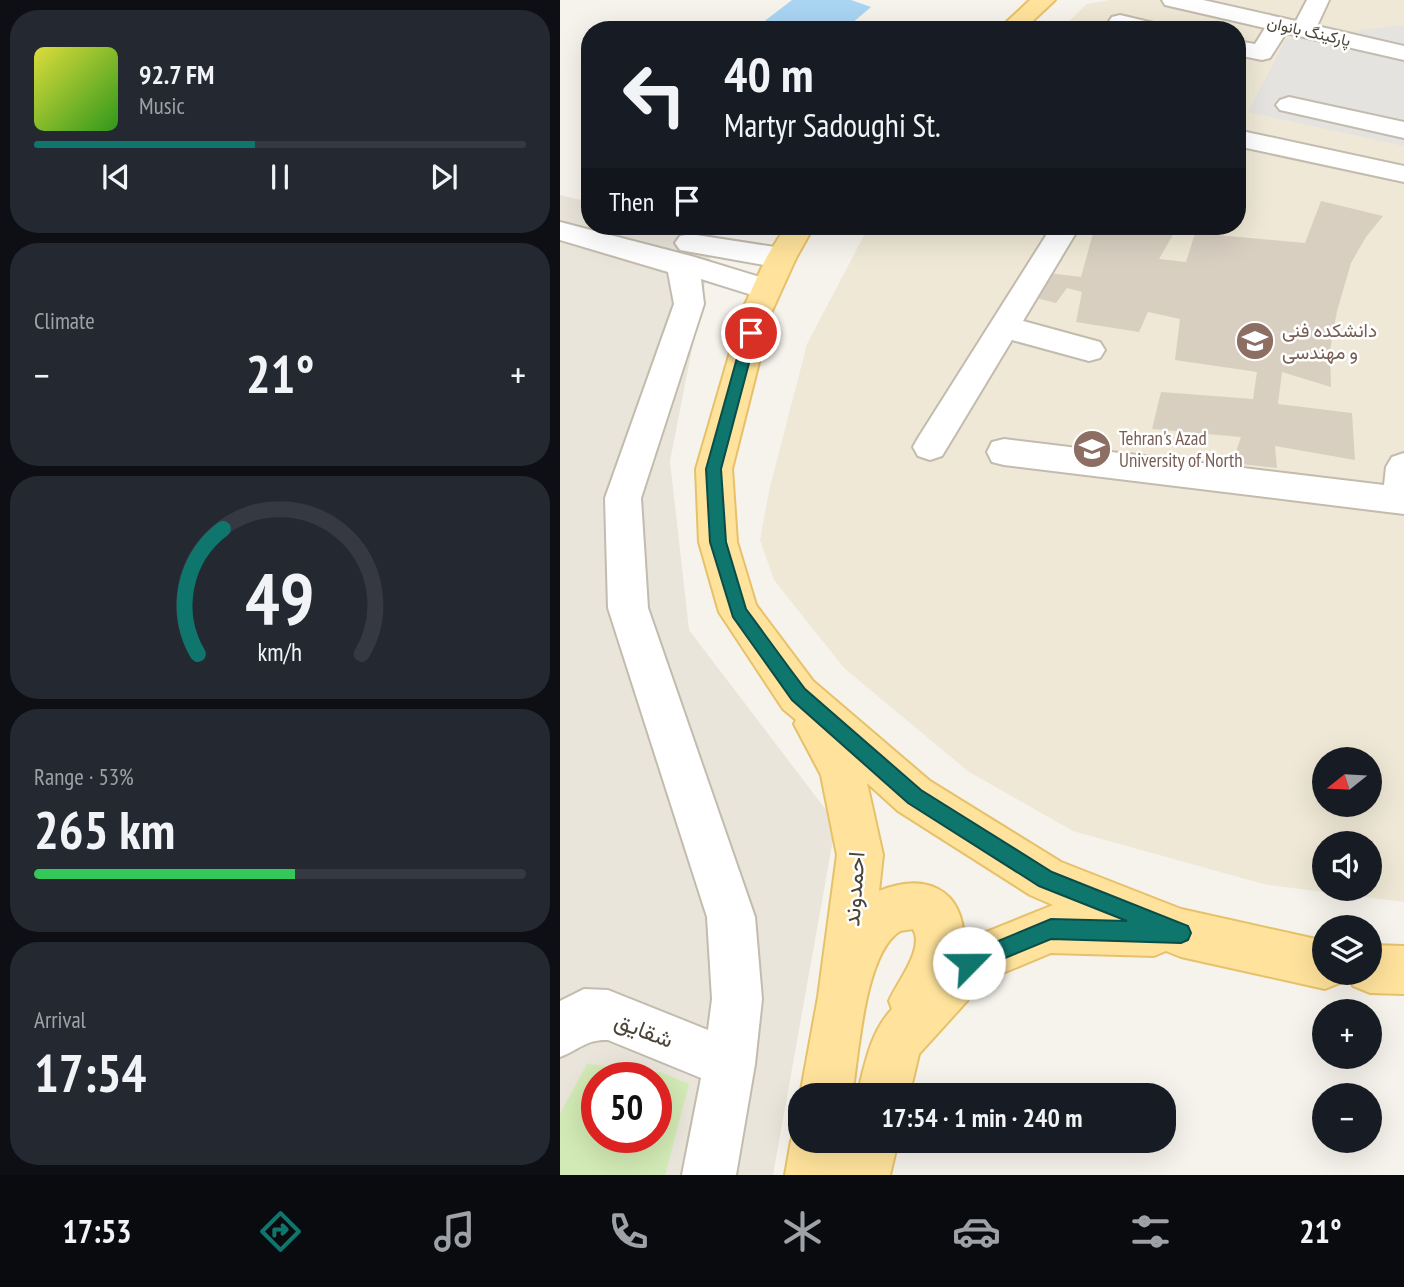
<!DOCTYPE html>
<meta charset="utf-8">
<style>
:root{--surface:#171b24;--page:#242831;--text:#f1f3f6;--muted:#9ea1a6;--line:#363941;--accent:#0f766e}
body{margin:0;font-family:"PT Sans Narrow",Vazirmatn,sans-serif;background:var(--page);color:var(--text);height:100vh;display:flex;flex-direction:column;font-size:26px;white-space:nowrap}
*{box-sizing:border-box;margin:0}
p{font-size:23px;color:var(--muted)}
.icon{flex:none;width:38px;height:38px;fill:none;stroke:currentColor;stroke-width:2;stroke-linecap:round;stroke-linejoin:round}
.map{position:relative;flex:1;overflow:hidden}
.drawer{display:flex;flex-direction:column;gap:10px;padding:10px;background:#0d0f14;width:560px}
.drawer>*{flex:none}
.hud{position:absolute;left:21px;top:21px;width:665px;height:214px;border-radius:28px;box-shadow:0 7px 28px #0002;background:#171b24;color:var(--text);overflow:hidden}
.needle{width:46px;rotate:252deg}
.fabs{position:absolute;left:752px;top:747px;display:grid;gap:14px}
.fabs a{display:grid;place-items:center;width:70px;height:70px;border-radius:50%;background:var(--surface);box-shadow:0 7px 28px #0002;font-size:35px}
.speed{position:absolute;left:21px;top:1062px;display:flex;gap:14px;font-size:35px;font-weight:700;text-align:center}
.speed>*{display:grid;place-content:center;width:91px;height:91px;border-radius:50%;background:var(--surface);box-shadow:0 7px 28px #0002;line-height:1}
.speed .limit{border:10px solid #d22;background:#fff;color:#111}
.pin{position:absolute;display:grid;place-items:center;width:60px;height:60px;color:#fff;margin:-30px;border:4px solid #fff;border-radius:50%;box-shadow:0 2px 7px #0007}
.me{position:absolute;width:77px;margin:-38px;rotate:67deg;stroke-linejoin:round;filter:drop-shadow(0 0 5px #0008)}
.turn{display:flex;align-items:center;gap:24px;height:147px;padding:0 28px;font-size:32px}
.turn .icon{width:91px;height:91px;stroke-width:2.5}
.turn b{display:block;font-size:49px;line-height:60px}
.then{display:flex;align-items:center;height:66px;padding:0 28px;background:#0003;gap:14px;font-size:26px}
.big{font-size:52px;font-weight:700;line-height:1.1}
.drawer .tile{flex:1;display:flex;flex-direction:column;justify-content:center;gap:10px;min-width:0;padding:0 24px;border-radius:28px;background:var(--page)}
.drawer .dial{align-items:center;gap:0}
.dial svg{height:182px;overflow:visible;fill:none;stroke:var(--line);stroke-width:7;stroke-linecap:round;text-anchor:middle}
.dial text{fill:var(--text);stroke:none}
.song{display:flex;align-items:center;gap:21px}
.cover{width:84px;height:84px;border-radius:10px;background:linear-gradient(135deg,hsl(60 70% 55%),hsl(110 70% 35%))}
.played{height:7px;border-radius:4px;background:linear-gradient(90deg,var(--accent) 45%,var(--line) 45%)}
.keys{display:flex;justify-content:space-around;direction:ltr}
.heat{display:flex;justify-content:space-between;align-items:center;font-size:38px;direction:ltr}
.charge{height:10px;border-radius:5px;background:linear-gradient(90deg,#34c759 53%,var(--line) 0)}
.trip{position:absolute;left:228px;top:1083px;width:388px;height:70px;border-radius:28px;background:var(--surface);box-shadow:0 7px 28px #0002;font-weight:700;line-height:70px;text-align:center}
.tabs{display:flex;height:112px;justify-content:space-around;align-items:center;background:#090b0e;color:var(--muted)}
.tabs .icon{width:49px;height:49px}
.tabs .selected{color:var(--accent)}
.tabs b{font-size:32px;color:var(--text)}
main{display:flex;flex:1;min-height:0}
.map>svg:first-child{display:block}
.residential{fill:#eae5da;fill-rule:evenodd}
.education{fill:#efe8d6;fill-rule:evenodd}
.green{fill:#d2eab5;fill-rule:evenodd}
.parking{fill:#e5e3e0}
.water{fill:#a9d4f2}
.building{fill:#d8cfc1}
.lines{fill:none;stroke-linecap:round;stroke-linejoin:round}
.minor-casing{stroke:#c2bbae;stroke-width:4}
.major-casing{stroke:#e6c16a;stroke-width:4}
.minor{fill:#fff;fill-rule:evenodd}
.major{fill:#ffe39c;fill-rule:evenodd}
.route{fill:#0f766e;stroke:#0a4d48;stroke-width:2}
.labels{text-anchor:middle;stroke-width:5;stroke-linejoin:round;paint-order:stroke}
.far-street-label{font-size:16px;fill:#4b4439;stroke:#fff}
.education-label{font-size:19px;fill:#785e54;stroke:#fff;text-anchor:start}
.near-street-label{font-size:23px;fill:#4b4439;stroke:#fff}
</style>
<main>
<section class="drawer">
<div class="tile">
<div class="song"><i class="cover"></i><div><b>92.7 FM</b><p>Music</p></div></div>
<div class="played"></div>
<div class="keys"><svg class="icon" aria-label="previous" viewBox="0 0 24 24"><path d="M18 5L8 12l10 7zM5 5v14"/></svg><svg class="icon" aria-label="pause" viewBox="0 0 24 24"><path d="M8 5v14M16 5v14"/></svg><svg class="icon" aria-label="next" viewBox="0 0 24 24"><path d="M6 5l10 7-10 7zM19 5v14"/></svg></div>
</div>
<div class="tile"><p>Climate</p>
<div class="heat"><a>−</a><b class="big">21°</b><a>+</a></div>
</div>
<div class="tile dial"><svg viewBox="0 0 100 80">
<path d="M14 69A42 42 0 1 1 86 69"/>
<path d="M14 69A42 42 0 0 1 25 14" stroke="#0f766e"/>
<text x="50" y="56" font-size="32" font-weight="700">49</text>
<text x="50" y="72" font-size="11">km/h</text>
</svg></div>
<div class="tile"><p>Range · 53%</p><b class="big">265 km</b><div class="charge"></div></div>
<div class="tile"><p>Arrival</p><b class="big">17:54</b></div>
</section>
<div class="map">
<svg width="844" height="1175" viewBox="0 0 844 1175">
<rect width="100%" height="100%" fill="#f6f3ec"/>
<!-- residential -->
<path class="residential" d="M0,195L30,202V226H128L155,232L110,461L129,630L276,823L213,1175H0ZM37,1078H96V1138H37Z"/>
<!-- education -->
<path class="education" d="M550,0H844V902L707,885L513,831L409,772L284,668L214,580L200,540L209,491L247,344L309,226H677V30H500L527,4ZM765,760H810V805H765ZM765,844H810V889H765Z"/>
<!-- green -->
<path class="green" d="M27,1064L100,1072L129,1084L105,1175H0V1114ZM37,1078H96V1138H37Z"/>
<!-- parking -->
<polygon class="parking" points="844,25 844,146 688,112 726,39"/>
<!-- water -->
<polygon class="water" points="232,0 291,0 311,7 284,30 193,30"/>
<!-- building -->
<polygon class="building" points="761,201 823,216 806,237 791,263 777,311 770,350 771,387 722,372 718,404 792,413 795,460 715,446 717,468 672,463 681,437 592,429 601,392 693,399 697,372 615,360 620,319 588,312 579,332 516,322 522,292 507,288 496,303 472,297 489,273 521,277 535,226 618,226 599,259 626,262 635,233 745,243"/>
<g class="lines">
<!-- minor casing -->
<g class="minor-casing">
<g id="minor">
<polygon points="602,0 643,0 736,21 747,0 769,0 757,26 844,46 844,60 726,33 710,58 702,60 677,55 677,41 695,44 705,28 605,5"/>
<polygon points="560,15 602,25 605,30 543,30 552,17"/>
<polygon points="729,97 844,122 844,138 720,110 716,105 720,100"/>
<polygon points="677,130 844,166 844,182 677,146"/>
<path d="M0,222L131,256L216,282L220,289L216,296L205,299L141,279L144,304L81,498L88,608L195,917L202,999L195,1064L176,1175H122L141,1078L48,1040C27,1039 20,1049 0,1057V1001L24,989L48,990L148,1030L152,999L147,917L48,608L45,498L114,304L108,272L0,240Z"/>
<polygon points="492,226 520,226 463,321 540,342 545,350 540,358 529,361 452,340 382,456 370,460 358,456 353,447 358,438"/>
<polygon points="130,234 221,248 231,251 236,258 231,265 221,268 120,250 115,243 120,236"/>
<polygon points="444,439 824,485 826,467 832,457 844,453 844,514 444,465 432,462 427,452 432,442"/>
</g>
</g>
<!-- major casing -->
<g class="major-casing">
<g id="major">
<polygon points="470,0 495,0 463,30 438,30"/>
<path d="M226,226H254L236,258L212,311L172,469L177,542L196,605L253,681L370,781L501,862L621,909L765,941V973H786L782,982L765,989L621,957L606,951L594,956L491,953L426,980L359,1054L349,1096H297C305,1064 310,1033 332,1009L329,1001C337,982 365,949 353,929L340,931C304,954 299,1053 292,1096H240L258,997L277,855L261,775L234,724L236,720L223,709L159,612L139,542L136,469L182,311L206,258ZM307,783L338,811L470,895L493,905L404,941C403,887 364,873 319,891L323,855Z"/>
<polygon points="810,945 844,946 844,994 810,993 793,986 787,973 810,973"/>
<polygon points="239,1122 240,1141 338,1141 330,1175 225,1175 231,1141"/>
</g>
</g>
<!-- minor -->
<use href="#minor" class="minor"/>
<!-- major -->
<use href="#major" class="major"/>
</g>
<!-- route -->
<polygon class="route" points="191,329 197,333 161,469 166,542 186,609 230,669 245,689 361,790 492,872 628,926 631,933 628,940 621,943 491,939 409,973 402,970 399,963 402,956 491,919 567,921 479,886 348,803 232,700 173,617 150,542 146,469 184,333"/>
<!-- icons -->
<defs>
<g id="university-disc" transform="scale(2.0125)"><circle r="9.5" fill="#8d6e63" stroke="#fff"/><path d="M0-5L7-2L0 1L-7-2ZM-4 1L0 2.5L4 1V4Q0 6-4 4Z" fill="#fff"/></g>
</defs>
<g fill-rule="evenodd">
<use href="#university-disc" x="695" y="341"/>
<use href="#university-disc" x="532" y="449"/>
</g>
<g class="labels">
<!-- far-street labels -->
<g class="far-street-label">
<text transform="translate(749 31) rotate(13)" y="6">پارکینگ بانوان</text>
</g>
<!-- education labels -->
<g class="education-label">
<text x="722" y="337">دانشکده فنی<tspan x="722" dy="22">و مهندسی</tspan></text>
<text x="559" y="445">Tehran's Azad<tspan x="559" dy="22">University of North</tspan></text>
</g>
<!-- near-street labels -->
<g class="near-street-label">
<text transform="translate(294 889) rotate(-86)" y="8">احمدوند</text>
<text transform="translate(84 1030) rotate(21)" y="8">شقایق</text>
</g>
</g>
</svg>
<div class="fabs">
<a><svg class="needle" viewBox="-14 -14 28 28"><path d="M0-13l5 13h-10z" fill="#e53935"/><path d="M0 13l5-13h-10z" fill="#9ea1a6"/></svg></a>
<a><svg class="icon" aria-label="sound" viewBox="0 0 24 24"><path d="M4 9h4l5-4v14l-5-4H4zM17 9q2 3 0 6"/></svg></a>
<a><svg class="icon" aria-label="layers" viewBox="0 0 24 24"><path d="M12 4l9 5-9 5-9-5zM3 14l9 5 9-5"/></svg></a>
<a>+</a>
<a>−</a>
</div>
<div class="speed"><div class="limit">50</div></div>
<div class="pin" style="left:191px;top:333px;background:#d93025"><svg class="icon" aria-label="arrive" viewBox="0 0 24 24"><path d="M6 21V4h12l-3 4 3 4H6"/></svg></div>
<svg class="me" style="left:409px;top:963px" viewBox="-20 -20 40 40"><circle r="19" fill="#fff"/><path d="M0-13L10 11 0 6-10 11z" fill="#0f766e"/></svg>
<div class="trip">17:54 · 1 min · 240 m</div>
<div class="hud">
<div class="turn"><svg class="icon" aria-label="left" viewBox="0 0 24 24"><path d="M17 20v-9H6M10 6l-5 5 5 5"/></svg><div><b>40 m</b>Martyr Sadoughi St.</div></div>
<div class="then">Then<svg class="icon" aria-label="arrive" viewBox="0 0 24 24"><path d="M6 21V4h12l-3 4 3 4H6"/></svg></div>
</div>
</div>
</main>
<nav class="tabs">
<b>17:53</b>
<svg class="icon selected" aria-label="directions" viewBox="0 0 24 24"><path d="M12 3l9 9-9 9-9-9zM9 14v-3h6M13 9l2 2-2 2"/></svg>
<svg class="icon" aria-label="music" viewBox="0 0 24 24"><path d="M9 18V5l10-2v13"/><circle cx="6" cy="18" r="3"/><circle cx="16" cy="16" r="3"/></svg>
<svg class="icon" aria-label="phone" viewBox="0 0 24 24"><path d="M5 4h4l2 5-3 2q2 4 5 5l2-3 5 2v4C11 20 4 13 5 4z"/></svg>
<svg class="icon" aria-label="climate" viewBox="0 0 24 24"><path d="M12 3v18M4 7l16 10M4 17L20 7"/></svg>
<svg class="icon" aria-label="car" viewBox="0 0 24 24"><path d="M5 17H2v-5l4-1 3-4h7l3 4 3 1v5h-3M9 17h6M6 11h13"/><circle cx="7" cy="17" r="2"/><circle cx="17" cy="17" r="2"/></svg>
<svg class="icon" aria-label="filters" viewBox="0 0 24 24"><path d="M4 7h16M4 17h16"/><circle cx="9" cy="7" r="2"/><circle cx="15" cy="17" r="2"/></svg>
<b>21°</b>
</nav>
